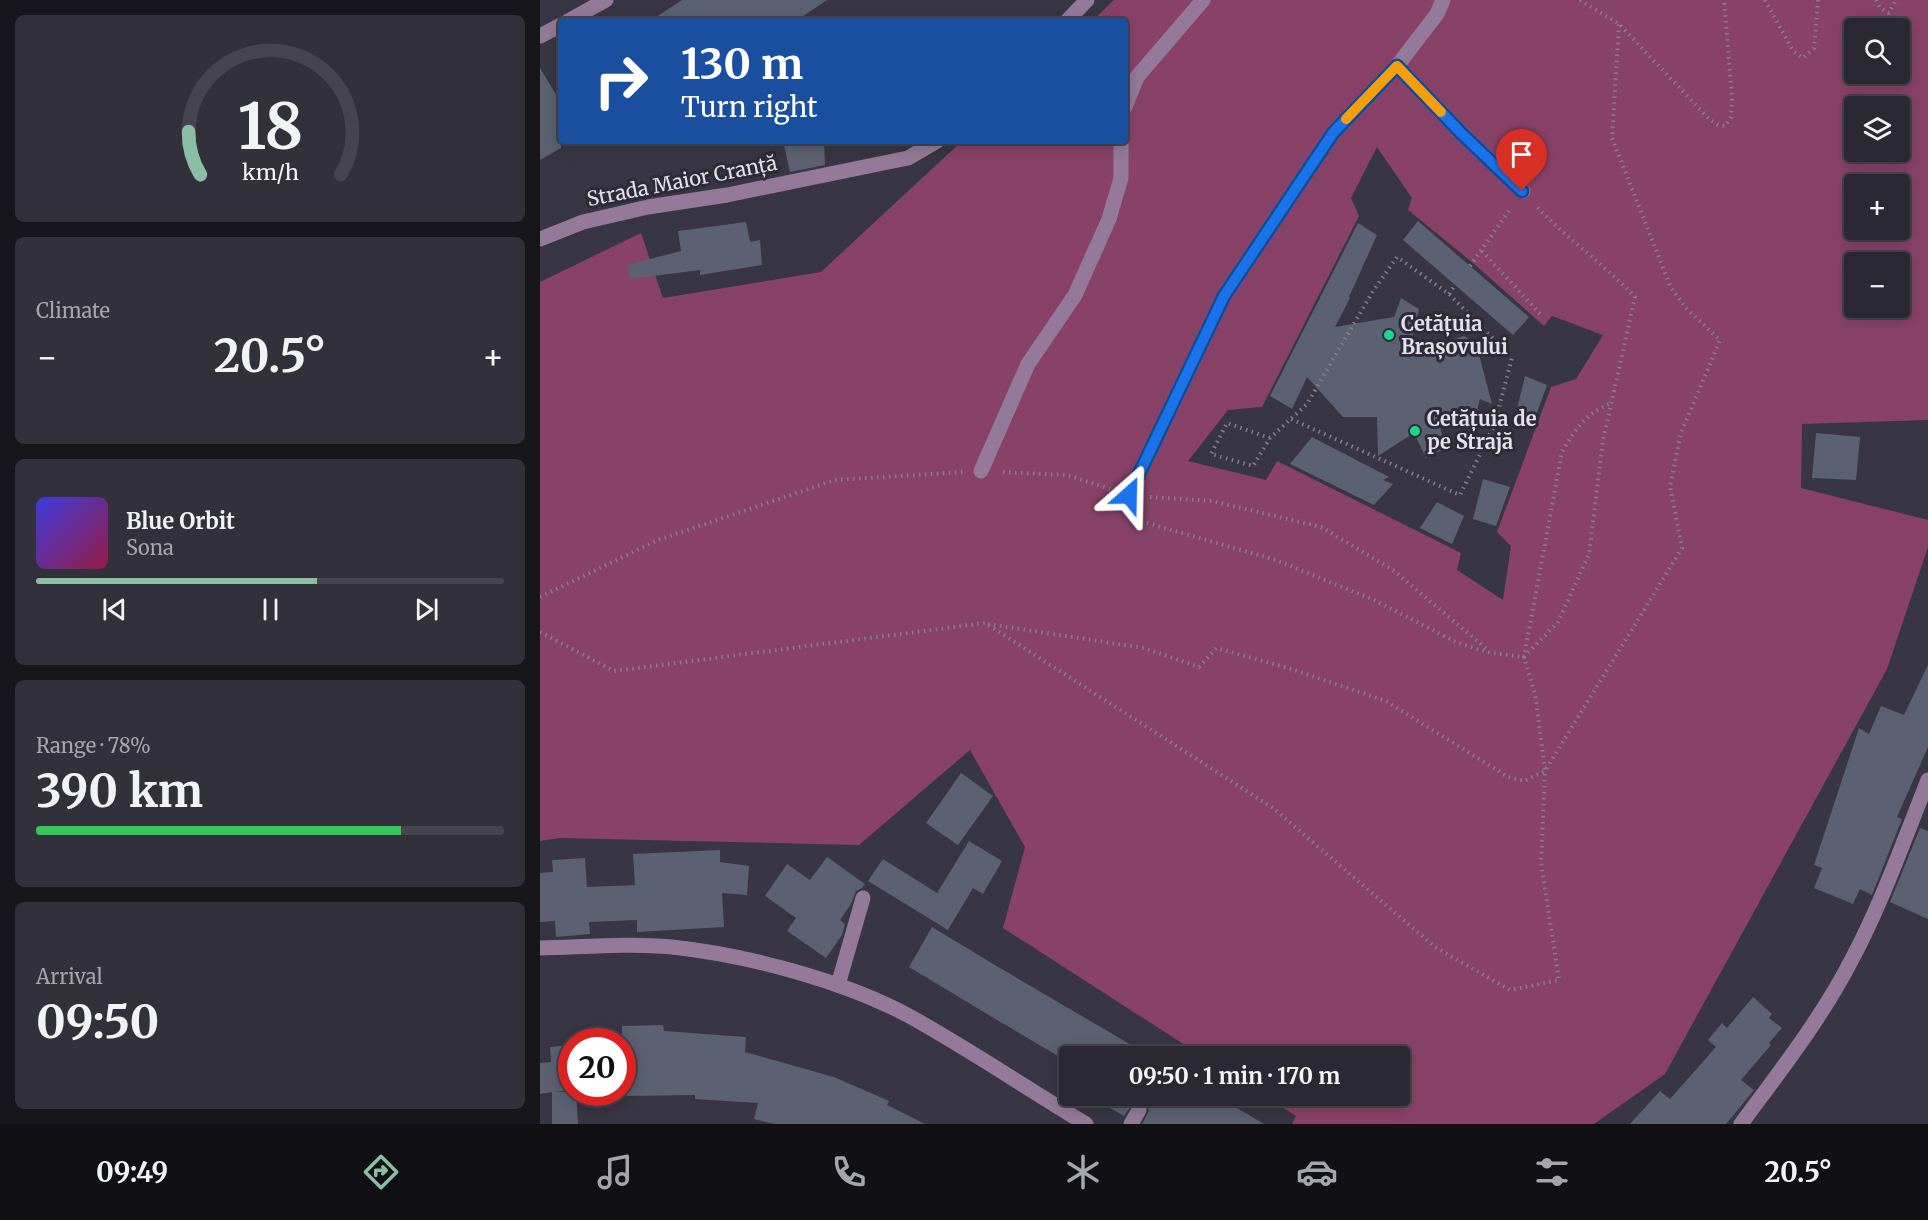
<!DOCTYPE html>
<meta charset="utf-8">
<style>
:root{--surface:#2a2833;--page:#32303b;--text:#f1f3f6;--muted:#a5a6ac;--line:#46444e;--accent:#8abfa5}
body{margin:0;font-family:Merriweather,serif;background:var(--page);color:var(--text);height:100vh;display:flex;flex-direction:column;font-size:22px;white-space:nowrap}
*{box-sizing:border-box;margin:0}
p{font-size:20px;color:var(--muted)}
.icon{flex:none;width:33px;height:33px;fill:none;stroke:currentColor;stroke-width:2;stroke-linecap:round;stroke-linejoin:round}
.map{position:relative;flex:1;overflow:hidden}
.sheet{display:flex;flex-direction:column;gap:15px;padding:15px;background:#17161c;width:540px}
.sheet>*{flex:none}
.top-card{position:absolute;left:18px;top:18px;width:570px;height:126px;border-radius:6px;box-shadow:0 3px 15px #0003,0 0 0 2px var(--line);background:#1a4fa0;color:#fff;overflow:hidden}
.tools{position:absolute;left:1304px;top:18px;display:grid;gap:12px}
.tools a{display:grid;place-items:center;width:66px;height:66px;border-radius:6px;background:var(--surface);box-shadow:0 3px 15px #0003,0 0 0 2px var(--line);font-size:30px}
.speed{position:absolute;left:18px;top:1028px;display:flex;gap:12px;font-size:30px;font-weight:700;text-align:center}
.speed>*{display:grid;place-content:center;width:78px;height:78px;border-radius:50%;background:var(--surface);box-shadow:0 3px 15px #0003,0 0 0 2px var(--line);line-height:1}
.speed .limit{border:9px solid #d22;background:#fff;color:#111}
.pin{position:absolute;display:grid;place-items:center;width:51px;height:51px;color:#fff;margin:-62px -26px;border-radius:50% 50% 50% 0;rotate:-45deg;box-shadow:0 0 6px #0007}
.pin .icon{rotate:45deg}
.me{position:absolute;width:66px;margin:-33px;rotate:25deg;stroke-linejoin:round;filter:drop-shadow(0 0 4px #0008)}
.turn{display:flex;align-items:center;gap:21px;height:126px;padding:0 24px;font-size:27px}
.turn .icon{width:78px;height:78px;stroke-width:2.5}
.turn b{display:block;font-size:42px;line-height:51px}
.big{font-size:45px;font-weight:700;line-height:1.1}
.sheet .widget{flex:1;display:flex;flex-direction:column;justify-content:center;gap:9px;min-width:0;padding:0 21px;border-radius:9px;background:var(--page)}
.sheet .dial{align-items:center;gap:0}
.dial svg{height:156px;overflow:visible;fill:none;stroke:var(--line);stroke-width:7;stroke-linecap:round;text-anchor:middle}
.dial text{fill:var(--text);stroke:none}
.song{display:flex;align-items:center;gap:18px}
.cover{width:72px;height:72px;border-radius:9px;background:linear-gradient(135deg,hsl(240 70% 55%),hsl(340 70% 35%))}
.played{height:6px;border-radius:3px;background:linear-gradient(90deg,var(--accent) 60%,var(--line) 60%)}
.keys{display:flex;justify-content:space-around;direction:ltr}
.heat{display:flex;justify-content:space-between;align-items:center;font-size:33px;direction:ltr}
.charge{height:9px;border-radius:4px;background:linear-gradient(90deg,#34c759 78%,var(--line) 0)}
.trip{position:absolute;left:519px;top:1046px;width:351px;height:60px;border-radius:6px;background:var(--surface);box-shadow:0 3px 15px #0003,0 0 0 2px var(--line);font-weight:700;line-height:60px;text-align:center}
.menu{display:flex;height:96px;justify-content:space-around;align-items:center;background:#111014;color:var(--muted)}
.menu .icon{width:42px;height:42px}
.menu .current{color:var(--accent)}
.menu b{font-size:27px;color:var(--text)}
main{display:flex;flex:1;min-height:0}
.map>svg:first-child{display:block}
.green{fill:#884268;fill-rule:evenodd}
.building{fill:#5b6171}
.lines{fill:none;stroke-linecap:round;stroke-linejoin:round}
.path{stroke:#82808c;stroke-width:4;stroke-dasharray:1.5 4.5;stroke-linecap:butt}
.minor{stroke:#947a98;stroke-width:15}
.route-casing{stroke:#114b97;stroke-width:15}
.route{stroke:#1a73e8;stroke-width:10}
.slow{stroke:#f59e0b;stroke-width:10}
.poi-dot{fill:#19d989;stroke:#2e2b39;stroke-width:2}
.labels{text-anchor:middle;stroke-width:6;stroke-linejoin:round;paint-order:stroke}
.street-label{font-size:20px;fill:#e3e2eb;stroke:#2e2b39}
.poi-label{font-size:20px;font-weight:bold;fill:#e3e2eb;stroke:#2e2b39;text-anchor:start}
</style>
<main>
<section class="sheet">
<div class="widget dial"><svg viewBox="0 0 100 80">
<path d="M14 69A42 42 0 1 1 86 69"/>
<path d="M14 69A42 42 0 0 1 8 47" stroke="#8abfa5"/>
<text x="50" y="56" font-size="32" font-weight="700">18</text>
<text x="50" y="72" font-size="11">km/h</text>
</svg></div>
<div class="widget"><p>Climate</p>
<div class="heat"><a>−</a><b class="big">20.5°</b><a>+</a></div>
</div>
<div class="widget">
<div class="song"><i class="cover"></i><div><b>Blue Orbit</b><p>Sona</p></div></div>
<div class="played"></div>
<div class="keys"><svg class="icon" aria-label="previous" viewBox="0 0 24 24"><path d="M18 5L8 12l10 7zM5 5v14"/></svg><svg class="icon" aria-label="pause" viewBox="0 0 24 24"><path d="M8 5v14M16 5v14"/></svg><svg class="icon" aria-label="next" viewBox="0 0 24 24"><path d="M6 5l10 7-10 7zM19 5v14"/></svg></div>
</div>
<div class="widget"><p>Range · 78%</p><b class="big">390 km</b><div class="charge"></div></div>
<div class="widget"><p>Arrival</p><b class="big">09:50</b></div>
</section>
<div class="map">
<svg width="1388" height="1124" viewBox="0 0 1388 1124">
<rect width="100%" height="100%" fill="#383544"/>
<!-- green -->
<path class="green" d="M574,0H1388V420L1262,424L1261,488L1388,520V547L1347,669L1125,1074L1054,1124H752L756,1116L723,1095H860V1056H662L463,928L485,847L430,750L319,845L20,838L0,841V282L101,233L123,298L281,272L422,141H585V21H552ZM1314,28H1359V74H1314ZM1314,106H1359V152H1314ZM837,147L872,198L868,210L933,263L1004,326L1012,316L1063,335L1036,379L1011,387L957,532L971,546L963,600L917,570L921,553L737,461L726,480L648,461L688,410L722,407L819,216L811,198ZM1314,184H1359V230H1314ZM1314,262H1359V308H1314Z"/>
<!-- building -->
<g class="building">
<polygon points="142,0 287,0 256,21 110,21"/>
<polygon points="0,68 21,103 21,148 0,160"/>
<polygon points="243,141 284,141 285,165 250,172"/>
<polygon points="878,221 989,317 973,335 863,240"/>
<polygon points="206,222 210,242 220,240 222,265 160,275 160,270 90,279 87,265 141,251 138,231"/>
<polygon points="818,223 837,235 809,297 810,298 795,327 854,317 861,298 879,309 868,356 924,336 936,343 952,404 940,399 936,415 897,417 906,448 886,458 874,433 838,456 837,417 803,417 767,377 752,409 730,396"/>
<polygon points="985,376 1007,385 994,421 976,413"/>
<polygon points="1276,433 1320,437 1316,480 1272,478"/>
<polygon points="772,437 849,477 843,480 853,484 834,505 750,464"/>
<polygon points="943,479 970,487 956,526 933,519"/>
<polygon points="897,502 924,516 912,544 880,528"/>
<polygon points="1388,665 1388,747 1357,817 1362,819 1332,895 1320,889 1313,904 1274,888 1282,868 1274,865 1319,728 1329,734 1341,706 1364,715"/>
<polygon points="421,773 453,796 418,845 386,823"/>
<polygon points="1380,828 1388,831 1388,919 1350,902"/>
<polygon points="429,841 462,861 443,894 433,888 408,930 328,881 343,859 397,893"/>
<polygon points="180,850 180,862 209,866 207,895 182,893 184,927 97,932 97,920 49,922 50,934 16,937 15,921 0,922 0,873 13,872 12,860 45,858 47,887 95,885 93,854"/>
<polygon points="287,857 325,884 322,888 316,891 311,904 300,920 305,924 302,935 286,958 247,931 256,918 225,896 247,864 270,880"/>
<polygon points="392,927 460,968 610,1056 530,1056 530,1063 457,1020 369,967"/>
<polygon points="1213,997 1232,1014 1229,1018 1242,1028 1229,1043 1231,1045 1201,1080 1214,1090 1186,1124 1090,1124 1120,1091 1130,1099 1176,1047 1168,1040 1182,1023 1187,1028"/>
<polygon points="123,1025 124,1031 206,1037 205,1052 294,1077 349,1101 347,1105 385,1124 234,1124 214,1119 218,1103 155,1099 155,1095 82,1096 82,1026"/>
<polygon points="32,1045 32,1090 16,1092 36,1092 38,1124 12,1124 12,1092 0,1094 0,1063 11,1062 10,1047"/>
<polygon points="547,1095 675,1095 724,1124 602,1124 609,1111 607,1105 603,1101 594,1102 584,1116"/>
</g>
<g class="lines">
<!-- path -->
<g class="path">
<polyline points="1040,0 1079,24 1169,119 1178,125 1185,126 1191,117 1192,97 1184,0"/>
<polyline points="1225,0 1253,51 1263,58 1274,48 1278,0"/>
<polyline points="1336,0 1340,8 1349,13 1356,0"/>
<polyline points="942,251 1002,316"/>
<polyline points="930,266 971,208"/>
<polyline points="909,294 915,285"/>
<polyline points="730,438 687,423 671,454 713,466 730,438 767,404 833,291 857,257 909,294 972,358 954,426 920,495 751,419"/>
<polyline points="463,472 527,475 570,489"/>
<polyline points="610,497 672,501 781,527 853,570 948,650"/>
<path d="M590,517L600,521L736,560L834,600L918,643L951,653L984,657L1018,622L1049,554L1063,440L1095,297C1064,264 1027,239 996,206"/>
<polyline points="0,597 118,540 295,480 423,472"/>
<polyline points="448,624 604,648 659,667 676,648 748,668 846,701 968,777 984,781 1005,771 1142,548 1130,486 1141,433 1180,340 1146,308 1131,288 1072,138 1079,24"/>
<path d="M0,632L74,671L445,623L733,808L895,947L970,990L1019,980L1001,863L1005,771L995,694L984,657L1022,452C1036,428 1045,414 1071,403"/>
</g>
<!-- minor -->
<g class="minor">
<polyline points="28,21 66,0"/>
<polyline points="527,21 547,0"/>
<polyline points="0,36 21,25"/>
<polyline points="857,66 921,133 983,191"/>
<polyline points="585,107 597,77 663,0"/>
<polyline points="0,239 43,222 108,207 187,195 368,158 397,141"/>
<polyline points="441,471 488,364 535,295 569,219 581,178 581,141"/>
<polyline points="589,495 684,296 793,133 857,66 897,14 903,0"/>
<path d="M0,948C44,947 88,943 132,947C207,955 305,981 371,1017C430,1050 488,1089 546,1124"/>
<polyline points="298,985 323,898"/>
<polyline points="591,1124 599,1110"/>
<path d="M1201,1124C1240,1071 1281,1019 1311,961C1342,903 1364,840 1388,780"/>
</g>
</g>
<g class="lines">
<!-- route casing -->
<g class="route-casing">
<polyline id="route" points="589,495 684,296 793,133 857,66 921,133 982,191"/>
</g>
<!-- route -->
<use href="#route" class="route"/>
<!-- slow -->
<polyline class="slow" points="806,119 857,66 901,112"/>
</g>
<!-- markers -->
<g class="poi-dot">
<circle cx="849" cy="335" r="6"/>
<circle cx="875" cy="431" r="6"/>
</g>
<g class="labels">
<!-- street labels -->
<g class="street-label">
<text transform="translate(142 181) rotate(-11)" y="7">Strada Maior Cranță</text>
</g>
<!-- poi labels -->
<g class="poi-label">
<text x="861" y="331">Cetățuia<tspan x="861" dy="23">Brașovului</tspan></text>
<text x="887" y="426">Cetățuia de<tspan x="887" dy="23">pe Strajă</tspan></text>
</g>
</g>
</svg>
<div class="tools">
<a><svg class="icon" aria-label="search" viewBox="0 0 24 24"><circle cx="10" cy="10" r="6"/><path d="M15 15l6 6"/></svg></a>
<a><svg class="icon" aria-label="layers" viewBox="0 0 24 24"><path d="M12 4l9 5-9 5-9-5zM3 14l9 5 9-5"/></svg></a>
<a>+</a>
<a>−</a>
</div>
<div class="speed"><div class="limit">20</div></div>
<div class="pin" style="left:982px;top:191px;background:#d93025"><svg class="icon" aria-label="arrive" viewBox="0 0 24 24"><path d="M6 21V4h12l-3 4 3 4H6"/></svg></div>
<svg class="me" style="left:589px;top:495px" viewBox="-20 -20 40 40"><path d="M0-17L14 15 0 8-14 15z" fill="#1a73e8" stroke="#fff" stroke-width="4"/></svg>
<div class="trip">09:50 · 1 min · 170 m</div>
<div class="top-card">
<div class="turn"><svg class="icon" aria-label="right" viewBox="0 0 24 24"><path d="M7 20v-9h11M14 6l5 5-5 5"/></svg><div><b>130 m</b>Turn right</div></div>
</div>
</div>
</main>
<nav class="menu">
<b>09:49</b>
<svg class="icon current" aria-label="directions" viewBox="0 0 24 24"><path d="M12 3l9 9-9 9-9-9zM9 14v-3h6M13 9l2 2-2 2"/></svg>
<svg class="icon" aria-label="music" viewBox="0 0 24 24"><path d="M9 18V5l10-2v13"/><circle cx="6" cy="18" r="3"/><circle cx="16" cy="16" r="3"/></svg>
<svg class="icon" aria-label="phone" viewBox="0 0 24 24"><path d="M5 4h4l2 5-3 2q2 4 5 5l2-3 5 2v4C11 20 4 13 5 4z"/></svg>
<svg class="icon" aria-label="climate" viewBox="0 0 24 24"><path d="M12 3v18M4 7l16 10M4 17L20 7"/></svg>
<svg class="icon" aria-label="car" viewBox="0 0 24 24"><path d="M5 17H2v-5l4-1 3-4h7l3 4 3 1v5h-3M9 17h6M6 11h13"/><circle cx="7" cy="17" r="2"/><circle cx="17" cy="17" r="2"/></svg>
<svg class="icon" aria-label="filters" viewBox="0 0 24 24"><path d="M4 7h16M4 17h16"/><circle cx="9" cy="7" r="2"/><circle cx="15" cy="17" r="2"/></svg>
<b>20.5°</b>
</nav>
